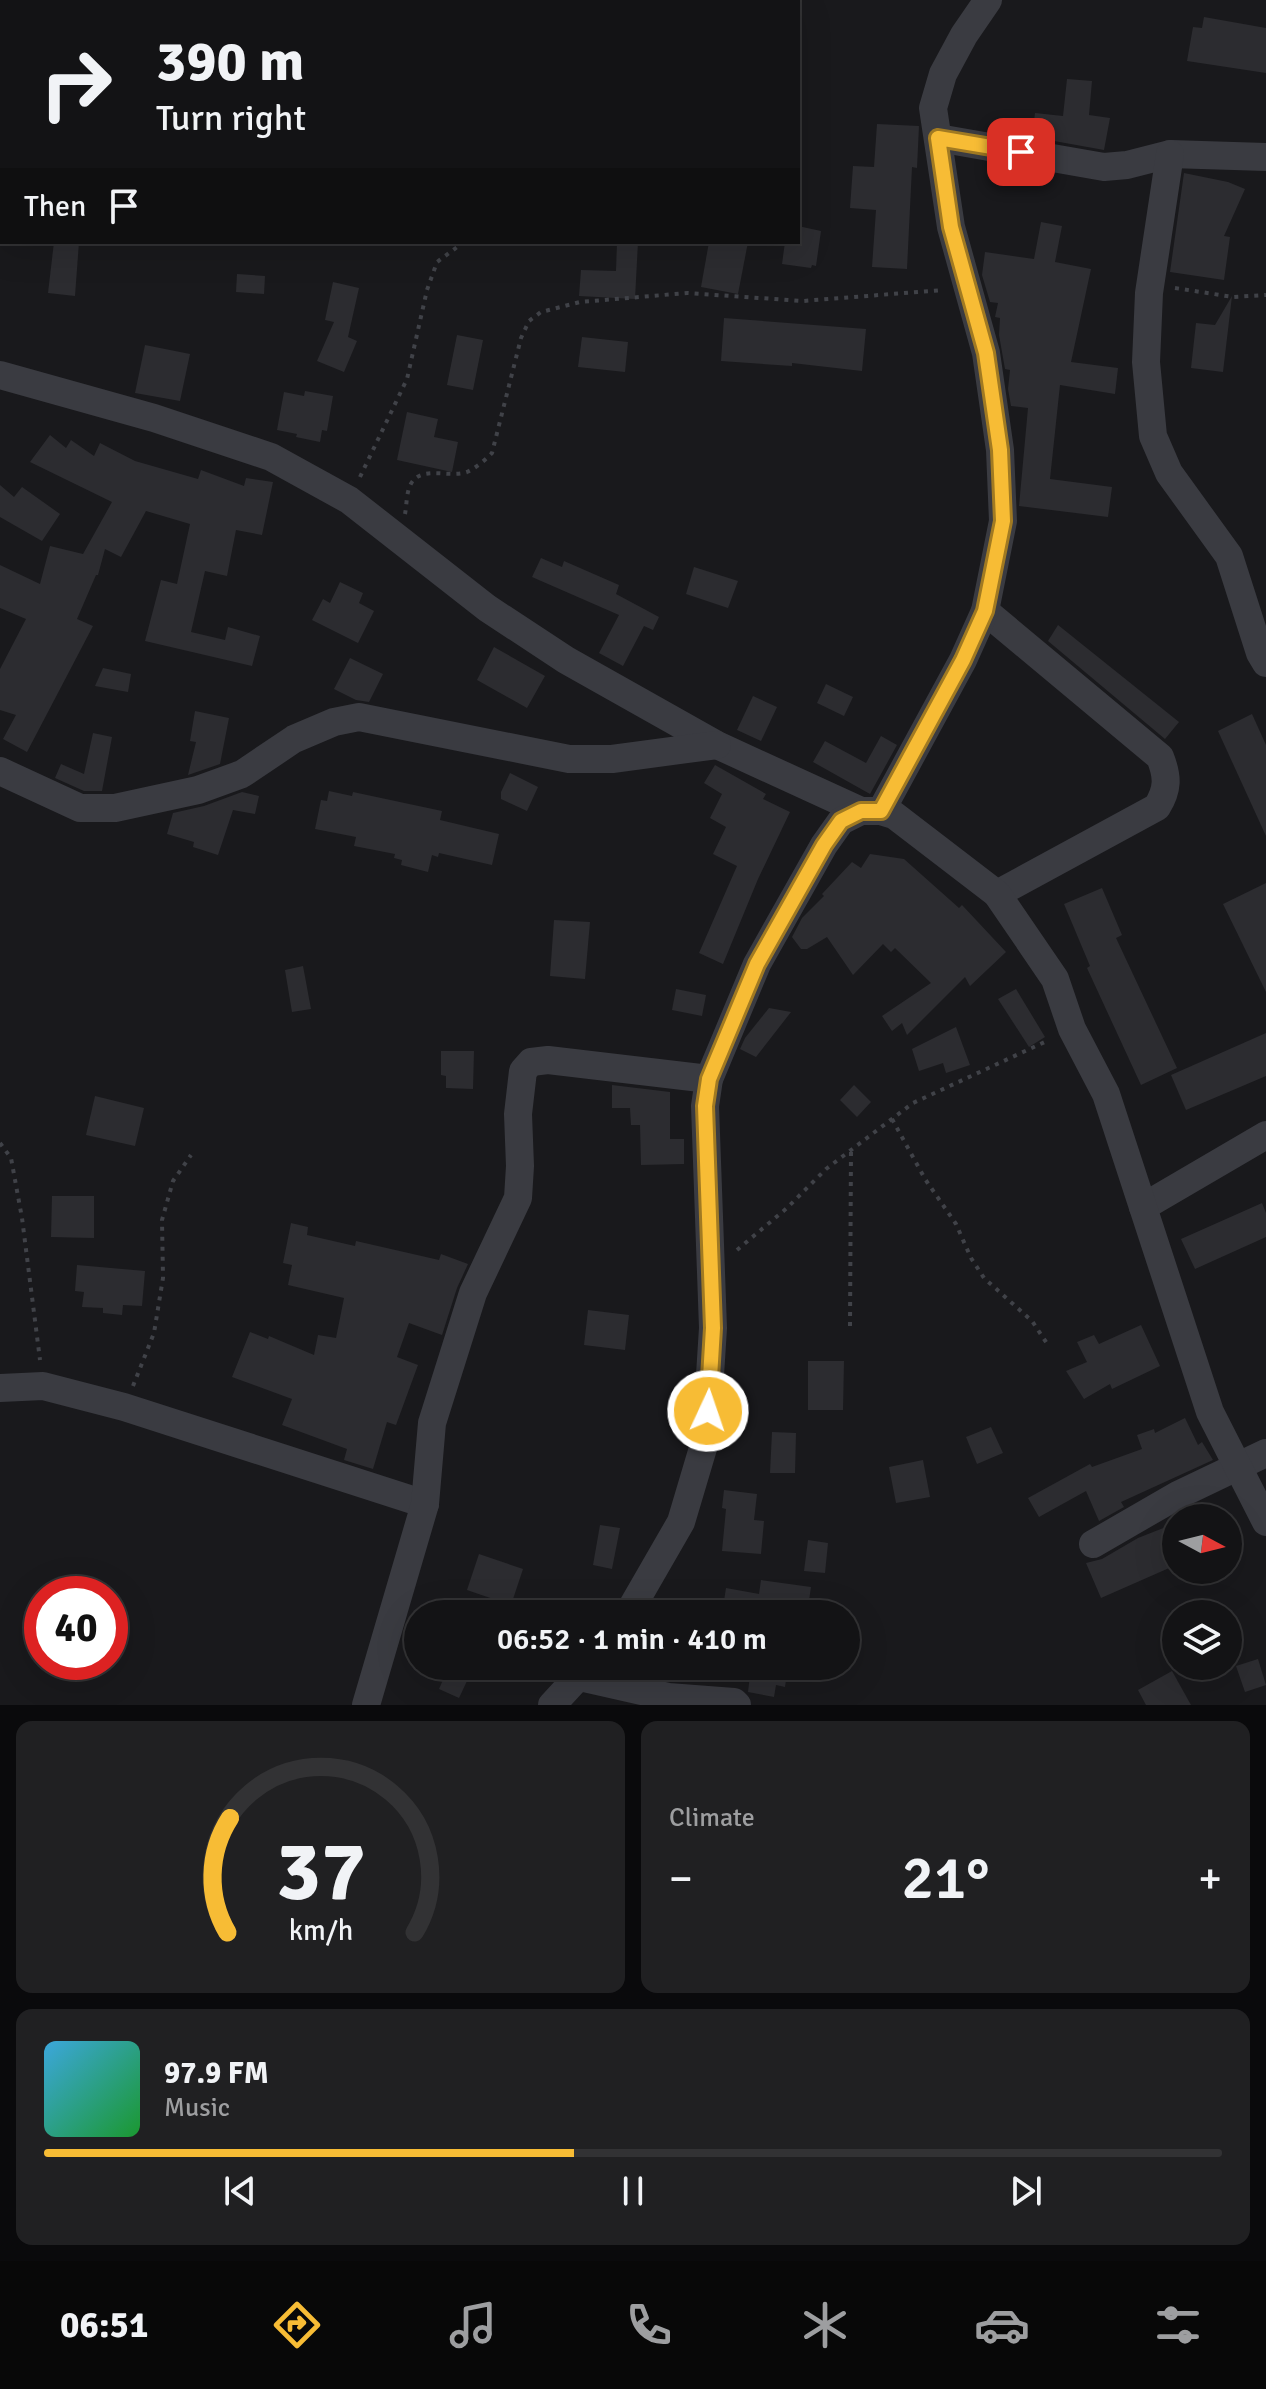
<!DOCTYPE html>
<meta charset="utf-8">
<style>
:root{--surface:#131315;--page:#202022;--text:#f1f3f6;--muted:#9d9ea0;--line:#323234;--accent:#f7bc35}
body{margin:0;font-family:Signika,sans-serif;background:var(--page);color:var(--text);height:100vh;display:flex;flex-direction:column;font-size:30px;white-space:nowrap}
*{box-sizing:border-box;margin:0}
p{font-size:26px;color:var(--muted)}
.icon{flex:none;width:44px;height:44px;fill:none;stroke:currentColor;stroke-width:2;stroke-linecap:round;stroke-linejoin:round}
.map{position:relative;height:1705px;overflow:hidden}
.sheet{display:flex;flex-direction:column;gap:16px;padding:16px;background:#0a0a0c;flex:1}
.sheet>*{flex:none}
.banner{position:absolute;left:0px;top:0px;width:800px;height:244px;box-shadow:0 8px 32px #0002,0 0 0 2px var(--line);background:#131315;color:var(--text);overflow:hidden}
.needle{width:52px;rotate:97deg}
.controls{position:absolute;left:1162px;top:1504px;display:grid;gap:16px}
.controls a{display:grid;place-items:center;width:80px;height:80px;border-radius:50%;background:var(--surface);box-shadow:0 8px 32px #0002,0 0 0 2px var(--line);font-size:40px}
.speed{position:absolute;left:24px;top:1576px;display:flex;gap:16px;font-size:40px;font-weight:700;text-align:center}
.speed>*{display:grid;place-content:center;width:104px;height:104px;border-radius:50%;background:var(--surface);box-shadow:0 8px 32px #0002,0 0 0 2px var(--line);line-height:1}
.speed .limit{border:12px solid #d22;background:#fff;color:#111}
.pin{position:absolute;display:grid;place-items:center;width:68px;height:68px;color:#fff;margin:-34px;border-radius:16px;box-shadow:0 4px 12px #0006}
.me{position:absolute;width:88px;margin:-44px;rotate:3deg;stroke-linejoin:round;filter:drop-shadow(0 0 6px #0008)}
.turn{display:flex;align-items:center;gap:28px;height:168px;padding:0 24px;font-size:36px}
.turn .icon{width:104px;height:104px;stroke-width:2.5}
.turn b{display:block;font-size:56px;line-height:68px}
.then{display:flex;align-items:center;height:76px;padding:0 24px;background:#0003;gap:16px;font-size:30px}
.big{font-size:60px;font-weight:600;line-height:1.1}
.sheet .card{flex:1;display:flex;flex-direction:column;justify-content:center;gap:12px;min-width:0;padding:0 28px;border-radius:16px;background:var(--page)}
.sheet .dial{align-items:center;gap:0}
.dial svg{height:208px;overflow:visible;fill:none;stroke:var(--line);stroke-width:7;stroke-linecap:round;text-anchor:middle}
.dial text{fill:var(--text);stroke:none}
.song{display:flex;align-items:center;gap:24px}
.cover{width:96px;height:96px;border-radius:12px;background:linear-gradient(135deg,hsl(200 70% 55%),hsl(130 70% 35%))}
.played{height:8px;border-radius:4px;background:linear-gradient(90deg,var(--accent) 45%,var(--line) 45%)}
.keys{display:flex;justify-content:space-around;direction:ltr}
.heat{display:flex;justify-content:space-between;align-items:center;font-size:44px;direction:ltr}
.sheet .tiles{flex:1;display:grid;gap:16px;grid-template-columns:1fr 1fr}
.card:last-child{grid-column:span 2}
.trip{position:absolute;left:404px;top:1600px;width:456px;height:80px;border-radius:40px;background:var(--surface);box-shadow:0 8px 32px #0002,0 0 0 2px var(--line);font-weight:600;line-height:80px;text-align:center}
.dock{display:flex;height:128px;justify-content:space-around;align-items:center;background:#080808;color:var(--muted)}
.dock .icon{width:56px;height:56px}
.dock .on{color:var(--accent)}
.dock b{font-size:36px;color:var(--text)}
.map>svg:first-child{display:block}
.building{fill:#2c2c30}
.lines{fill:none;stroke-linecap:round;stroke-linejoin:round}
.path{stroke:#404248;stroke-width:4;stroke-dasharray:4 6;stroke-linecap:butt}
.minor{stroke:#3a3b41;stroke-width:28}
.route-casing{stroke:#a17a22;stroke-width:20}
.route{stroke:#f7bc35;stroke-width:14}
</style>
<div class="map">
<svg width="1266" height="1705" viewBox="0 0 1266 1705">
<rect width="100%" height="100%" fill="#19191c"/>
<!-- building -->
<g class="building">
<polygon points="1204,17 1266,28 1266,73 1187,61 1193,27 1202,28"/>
<polygon points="1067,79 1092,81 1089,115 1110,118 1104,150 1032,137 1035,113 1063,116"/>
<polygon points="877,124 919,126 917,168 912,167 907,269 872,267 876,210 850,208 853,166 874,167"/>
<polygon points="1184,173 1228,182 1245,189 1224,236 1230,237 1224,280 1170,272"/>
<polygon points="1041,222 1062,226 1055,262 1091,269 1071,362 1118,368 1115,394 1060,385 1050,479 1112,487 1108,517 1019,506 1028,408 1011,406 1008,389 1010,370 1005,369 999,335 1000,318 995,317 998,303 990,302 982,275 985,252 1034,259"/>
<polygon points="798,226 821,231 816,266 812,265 811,268 782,264 785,242 798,242"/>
<polygon points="54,242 79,242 75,296 48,293"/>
<polygon points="617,242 638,242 635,299 579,296 581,270 616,271"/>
<polygon points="709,242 748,242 738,294 701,287"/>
<polygon points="237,274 265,276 264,294 236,292"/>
<polygon points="333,282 359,288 348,337 357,341 344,372 317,361 334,322 325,320"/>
<polygon points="1232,296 1223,372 1191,368 1196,323 1215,325"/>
<polygon points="724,318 866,329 862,371 792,363 792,366 721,361"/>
<polygon points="457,335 483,340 473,390 447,385"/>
<polygon points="582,337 628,342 625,372 578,367"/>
<polygon points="145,345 190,354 180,401 135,393"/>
<polygon points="305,391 333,396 327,431 322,430 320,442 296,437 297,434 277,430 284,392 304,396"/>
<polygon points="407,412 438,419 434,437 458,442 452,472 397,460"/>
<polygon points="50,435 66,448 71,440 94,456 100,443 135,461 198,479 201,470 244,486 246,478 273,482 262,535 236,530 227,576 205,571 191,632 225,640 228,627 260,636 252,666 145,641 161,580 177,584 190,524 146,511 121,557 105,549 98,575 96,575 77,619 93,626 27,752 3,739 16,715 0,710 0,669 26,619 0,608 0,565 40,584 50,546 83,554 112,502 30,462"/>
<polygon points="0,485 14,497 22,487 60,514 42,541 0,517"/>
<polygon points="541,558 562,567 564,561 619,585 616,594 659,617 653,630 644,626 623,666 599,653 619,615 532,577"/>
<polygon points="694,567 738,581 728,608 686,594"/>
<polygon points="340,582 363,593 359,603 374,611 358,643 312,620 323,599 330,603"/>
<polygon points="1058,625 1179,722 1165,739 1048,641"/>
<polygon points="494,647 545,676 527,708 477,680"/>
<polygon points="350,658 383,674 369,702 356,700 334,689"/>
<polygon points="103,668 131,674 128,692 95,686"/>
<polygon points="826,684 853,697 844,716 817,703"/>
<polygon points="753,696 777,707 761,741 737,730"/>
<polygon points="195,711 229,718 220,764 188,775 196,742 190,741"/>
<polygon points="1252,714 1266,745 1266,836 1218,731"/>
<polygon points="93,733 112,737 102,791 84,791 55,778 61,764 84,774"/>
<polygon points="881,736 897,745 870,794 813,762 825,741 866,763"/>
<polygon points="715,765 766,794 763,799 790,812 758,879 723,964 699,953 737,866 713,854 726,827 710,818 722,794 704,783"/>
<polygon points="510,773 538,787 527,811 501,799 501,792"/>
<polygon points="329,791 352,796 353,792 442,811 440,820 499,834 492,865 439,853 438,857 432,855 428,872 401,865 402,860 394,858 395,854 354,846 356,837 315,829 321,800 327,801"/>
<polygon points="242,792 259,796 255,814 233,810 218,855 193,847 194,842 167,834 173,813 204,806"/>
<polygon points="870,854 904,859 959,908 962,905 1006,952 970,986 965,977 907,1035 902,1023 892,1031 882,1016 931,983 895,948 891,952 883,944 853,975 827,937 807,949 801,949 792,937 802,918 824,896 822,894 852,862 861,868"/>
<polygon points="1266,883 1266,992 1223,904"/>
<polygon points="1102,888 1122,935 1116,938 1177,1068 1141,1085 1087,968 1090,966 1064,904"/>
<polygon points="554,920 590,922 585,979 550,976"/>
<polygon points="303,966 311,1009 292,1012 285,970"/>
<polygon points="676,989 706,995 702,1016 672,1010"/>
<polygon points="1016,989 1045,1037 1029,1047 998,999"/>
<polygon points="769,1008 791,1012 756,1057 740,1049 745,1038"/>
<polygon points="956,1027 970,1065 946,1073 943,1063 919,1071 912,1049"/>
<polygon points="1266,1033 1266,1076 1186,1110 1171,1075"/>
<polygon points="441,1051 474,1051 473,1089 446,1088 446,1076 441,1075"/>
<polygon points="612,1085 670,1092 670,1139 684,1139 684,1164 641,1165 640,1125 631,1125 630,1108 612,1108"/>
<polygon points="854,1085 871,1102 857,1117 840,1100"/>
<polygon points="95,1096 144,1108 135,1146 86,1135"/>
<polygon points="52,1196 94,1196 94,1238 51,1237"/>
<polygon points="1262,1203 1266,1213 1266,1237 1195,1269 1181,1239"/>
<polygon points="291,1223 308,1227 307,1235 355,1246 356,1241 439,1260 441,1254 468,1264 457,1288 442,1335 409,1323 397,1357 418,1365 396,1425 387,1422 373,1469 344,1460 347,1449 282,1425 292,1399 232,1377 250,1332 268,1339 269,1336 314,1355 318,1335 336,1338 344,1298 288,1285 292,1265 283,1263"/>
<polygon points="77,1265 145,1271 142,1306 123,1305 122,1315 103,1313 103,1308 82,1307 84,1292 75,1291"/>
<polygon points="588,1310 629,1315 625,1350 584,1345"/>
<polygon points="1141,1325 1160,1366 1112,1389 1110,1384 1084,1399 1066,1371 1087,1362 1077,1342 1094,1335 1099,1344"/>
<polygon points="808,1361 844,1361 843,1410 808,1410"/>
<polygon points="1185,1418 1198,1445 1202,1442 1213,1460 1121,1502 1124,1507 1099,1521 1086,1491 1039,1517 1028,1498 1090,1464 1092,1467 1142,1449 1137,1435 1154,1429 1155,1433"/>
<polygon points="991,1427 1003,1453 977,1464 966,1437"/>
<polygon points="772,1432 796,1433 795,1473 770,1473"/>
<polygon points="923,1460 930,1497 896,1503 889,1467"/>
<polygon points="724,1490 757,1494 754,1520 764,1521 761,1554 722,1551 726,1509 722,1508"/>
<polygon points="1176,1523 1176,1565 1101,1598 1086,1563 1102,1559 1138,1538"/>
<polygon points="600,1525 620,1528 612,1569 593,1565"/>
<polygon points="808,1540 828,1543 825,1573 804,1571"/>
<polygon points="479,1554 523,1569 511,1605 467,1590"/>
<polygon points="761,1580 811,1587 807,1614 722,1614 726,1588 759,1594"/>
<polygon points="1258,1659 1266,1685 1245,1692 1236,1666"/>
<polygon points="449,1666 474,1666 459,1698 439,1689"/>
<polygon points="751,1666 788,1666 785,1687 776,1685 774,1697 748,1692"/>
<polygon points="1172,1671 1191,1705 1146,1705 1138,1690"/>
</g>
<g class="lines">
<!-- path -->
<g class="path">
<polyline points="1175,288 1233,297 1266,295"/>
<polyline points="360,477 407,379 427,290 437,262 464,242"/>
<path d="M405,514C407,504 406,491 412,482C423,466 450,478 467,472C476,468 485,460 492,453L521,338L529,321L541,312L580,302L687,293L803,301L943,290"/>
<polyline points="892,1119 925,1179 956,1224 971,1258 984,1278 1032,1321 1048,1345"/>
<polyline points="0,1143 11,1158 22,1218 40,1360"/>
<polyline points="737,1250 787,1208 826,1169 913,1103 1049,1040"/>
<polyline points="850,1326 851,1150"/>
<polyline points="133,1386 154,1333 163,1278 162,1220 173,1181 191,1155"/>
</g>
<!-- minor -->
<g class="minor">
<polyline points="938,138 1104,167 1127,165 1170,154 1266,157"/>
<polyline points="1170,154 1149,293 1146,362 1153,436 1169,473 1229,556 1260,653 1266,663"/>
<polyline points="0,375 154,418 271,457 349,500 487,608 566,660 717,745 861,811"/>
<path d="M985,611L1160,757C1168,777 1168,789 1157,807L997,894"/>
<polyline points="0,771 80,808 115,808 198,790 242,774 294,739 334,722 359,717 569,759 612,759 717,745"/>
<polyline points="881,811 963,660 985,611 1003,521 1000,450 986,353 951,227 933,108 943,74 964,35 988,0"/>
<polyline points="1143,1207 1266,1135"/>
<polyline points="0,1388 43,1386 124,1407 425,1504"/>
<polyline points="1093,1544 1178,1495 1266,1453"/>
<polyline points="628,1614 681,1522 706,1438 713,1328 705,1106 709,1079 757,964 824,845 841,821 861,811 881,811 894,815 997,894 1055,979 1072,1029 1106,1094 1210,1412 1266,1522"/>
<polyline points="580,1677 668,1697 734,1702 737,1705"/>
<polyline points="366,1705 425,1504 432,1423 473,1293 518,1198 520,1166 518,1114 523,1071 531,1062 548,1060 709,1079"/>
<polyline points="552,1705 588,1666"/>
</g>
</g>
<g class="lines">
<!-- route casing -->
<g class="route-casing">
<polyline id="route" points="708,1411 713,1328 705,1106 709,1079 757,964 824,845 841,821 861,811 881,811 963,660 985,611 1003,521 1000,450 986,353 951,227 938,138 1021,152"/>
</g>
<!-- route -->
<use href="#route" class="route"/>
</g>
</svg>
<div class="controls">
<a><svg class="needle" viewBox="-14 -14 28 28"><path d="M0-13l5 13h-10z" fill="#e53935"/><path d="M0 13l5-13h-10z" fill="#9d9ea0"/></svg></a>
<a><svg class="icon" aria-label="layers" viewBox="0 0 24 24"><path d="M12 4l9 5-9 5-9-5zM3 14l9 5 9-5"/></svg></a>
</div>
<div class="speed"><div class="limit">40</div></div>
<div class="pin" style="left:1021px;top:152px;background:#d93025"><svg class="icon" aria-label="arrive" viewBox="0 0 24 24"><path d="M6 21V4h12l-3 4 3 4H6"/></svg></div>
<svg class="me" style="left:708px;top:1411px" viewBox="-20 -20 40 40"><circle r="17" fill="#f7bc35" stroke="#fff" stroke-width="3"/><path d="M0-11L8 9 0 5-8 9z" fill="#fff"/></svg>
<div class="trip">06:52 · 1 min · 410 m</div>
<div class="banner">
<div class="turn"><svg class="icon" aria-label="right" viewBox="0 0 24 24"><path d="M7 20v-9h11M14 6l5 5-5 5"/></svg><div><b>390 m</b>Turn right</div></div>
<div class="then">Then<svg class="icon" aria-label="arrive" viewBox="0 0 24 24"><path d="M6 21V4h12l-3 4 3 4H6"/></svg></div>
</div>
</div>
<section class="sheet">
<div class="tiles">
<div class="card dial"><svg viewBox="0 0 100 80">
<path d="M14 69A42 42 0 1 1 86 69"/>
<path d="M14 69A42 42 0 0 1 15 25" stroke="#f7bc35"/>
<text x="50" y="56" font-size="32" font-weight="700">37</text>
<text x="50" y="72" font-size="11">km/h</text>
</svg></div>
<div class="card"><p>Climate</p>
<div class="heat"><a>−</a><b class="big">21°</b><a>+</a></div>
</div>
<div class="card">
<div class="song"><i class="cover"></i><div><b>97.9 FM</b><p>Music</p></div></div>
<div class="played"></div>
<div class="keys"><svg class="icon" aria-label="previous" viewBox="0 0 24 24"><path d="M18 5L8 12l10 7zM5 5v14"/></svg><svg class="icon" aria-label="pause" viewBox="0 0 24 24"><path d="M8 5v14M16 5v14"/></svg><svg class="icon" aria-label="next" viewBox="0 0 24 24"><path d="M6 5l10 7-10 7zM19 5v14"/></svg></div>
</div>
</div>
</section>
<nav class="dock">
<b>06:51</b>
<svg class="icon on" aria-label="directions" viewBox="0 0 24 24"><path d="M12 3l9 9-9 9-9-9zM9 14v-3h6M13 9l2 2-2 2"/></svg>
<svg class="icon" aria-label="music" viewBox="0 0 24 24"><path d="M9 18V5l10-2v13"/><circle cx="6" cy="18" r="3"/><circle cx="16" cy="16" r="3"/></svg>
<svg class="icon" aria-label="phone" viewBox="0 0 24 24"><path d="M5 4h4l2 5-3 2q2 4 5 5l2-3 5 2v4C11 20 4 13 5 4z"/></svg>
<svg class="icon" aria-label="climate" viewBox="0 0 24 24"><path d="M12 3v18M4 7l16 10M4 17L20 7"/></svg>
<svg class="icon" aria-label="car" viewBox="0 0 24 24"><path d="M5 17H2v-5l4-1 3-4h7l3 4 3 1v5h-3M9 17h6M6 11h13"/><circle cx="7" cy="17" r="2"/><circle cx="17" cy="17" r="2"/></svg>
<svg class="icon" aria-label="filters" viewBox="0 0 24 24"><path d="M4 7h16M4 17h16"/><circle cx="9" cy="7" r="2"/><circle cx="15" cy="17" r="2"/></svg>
</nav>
